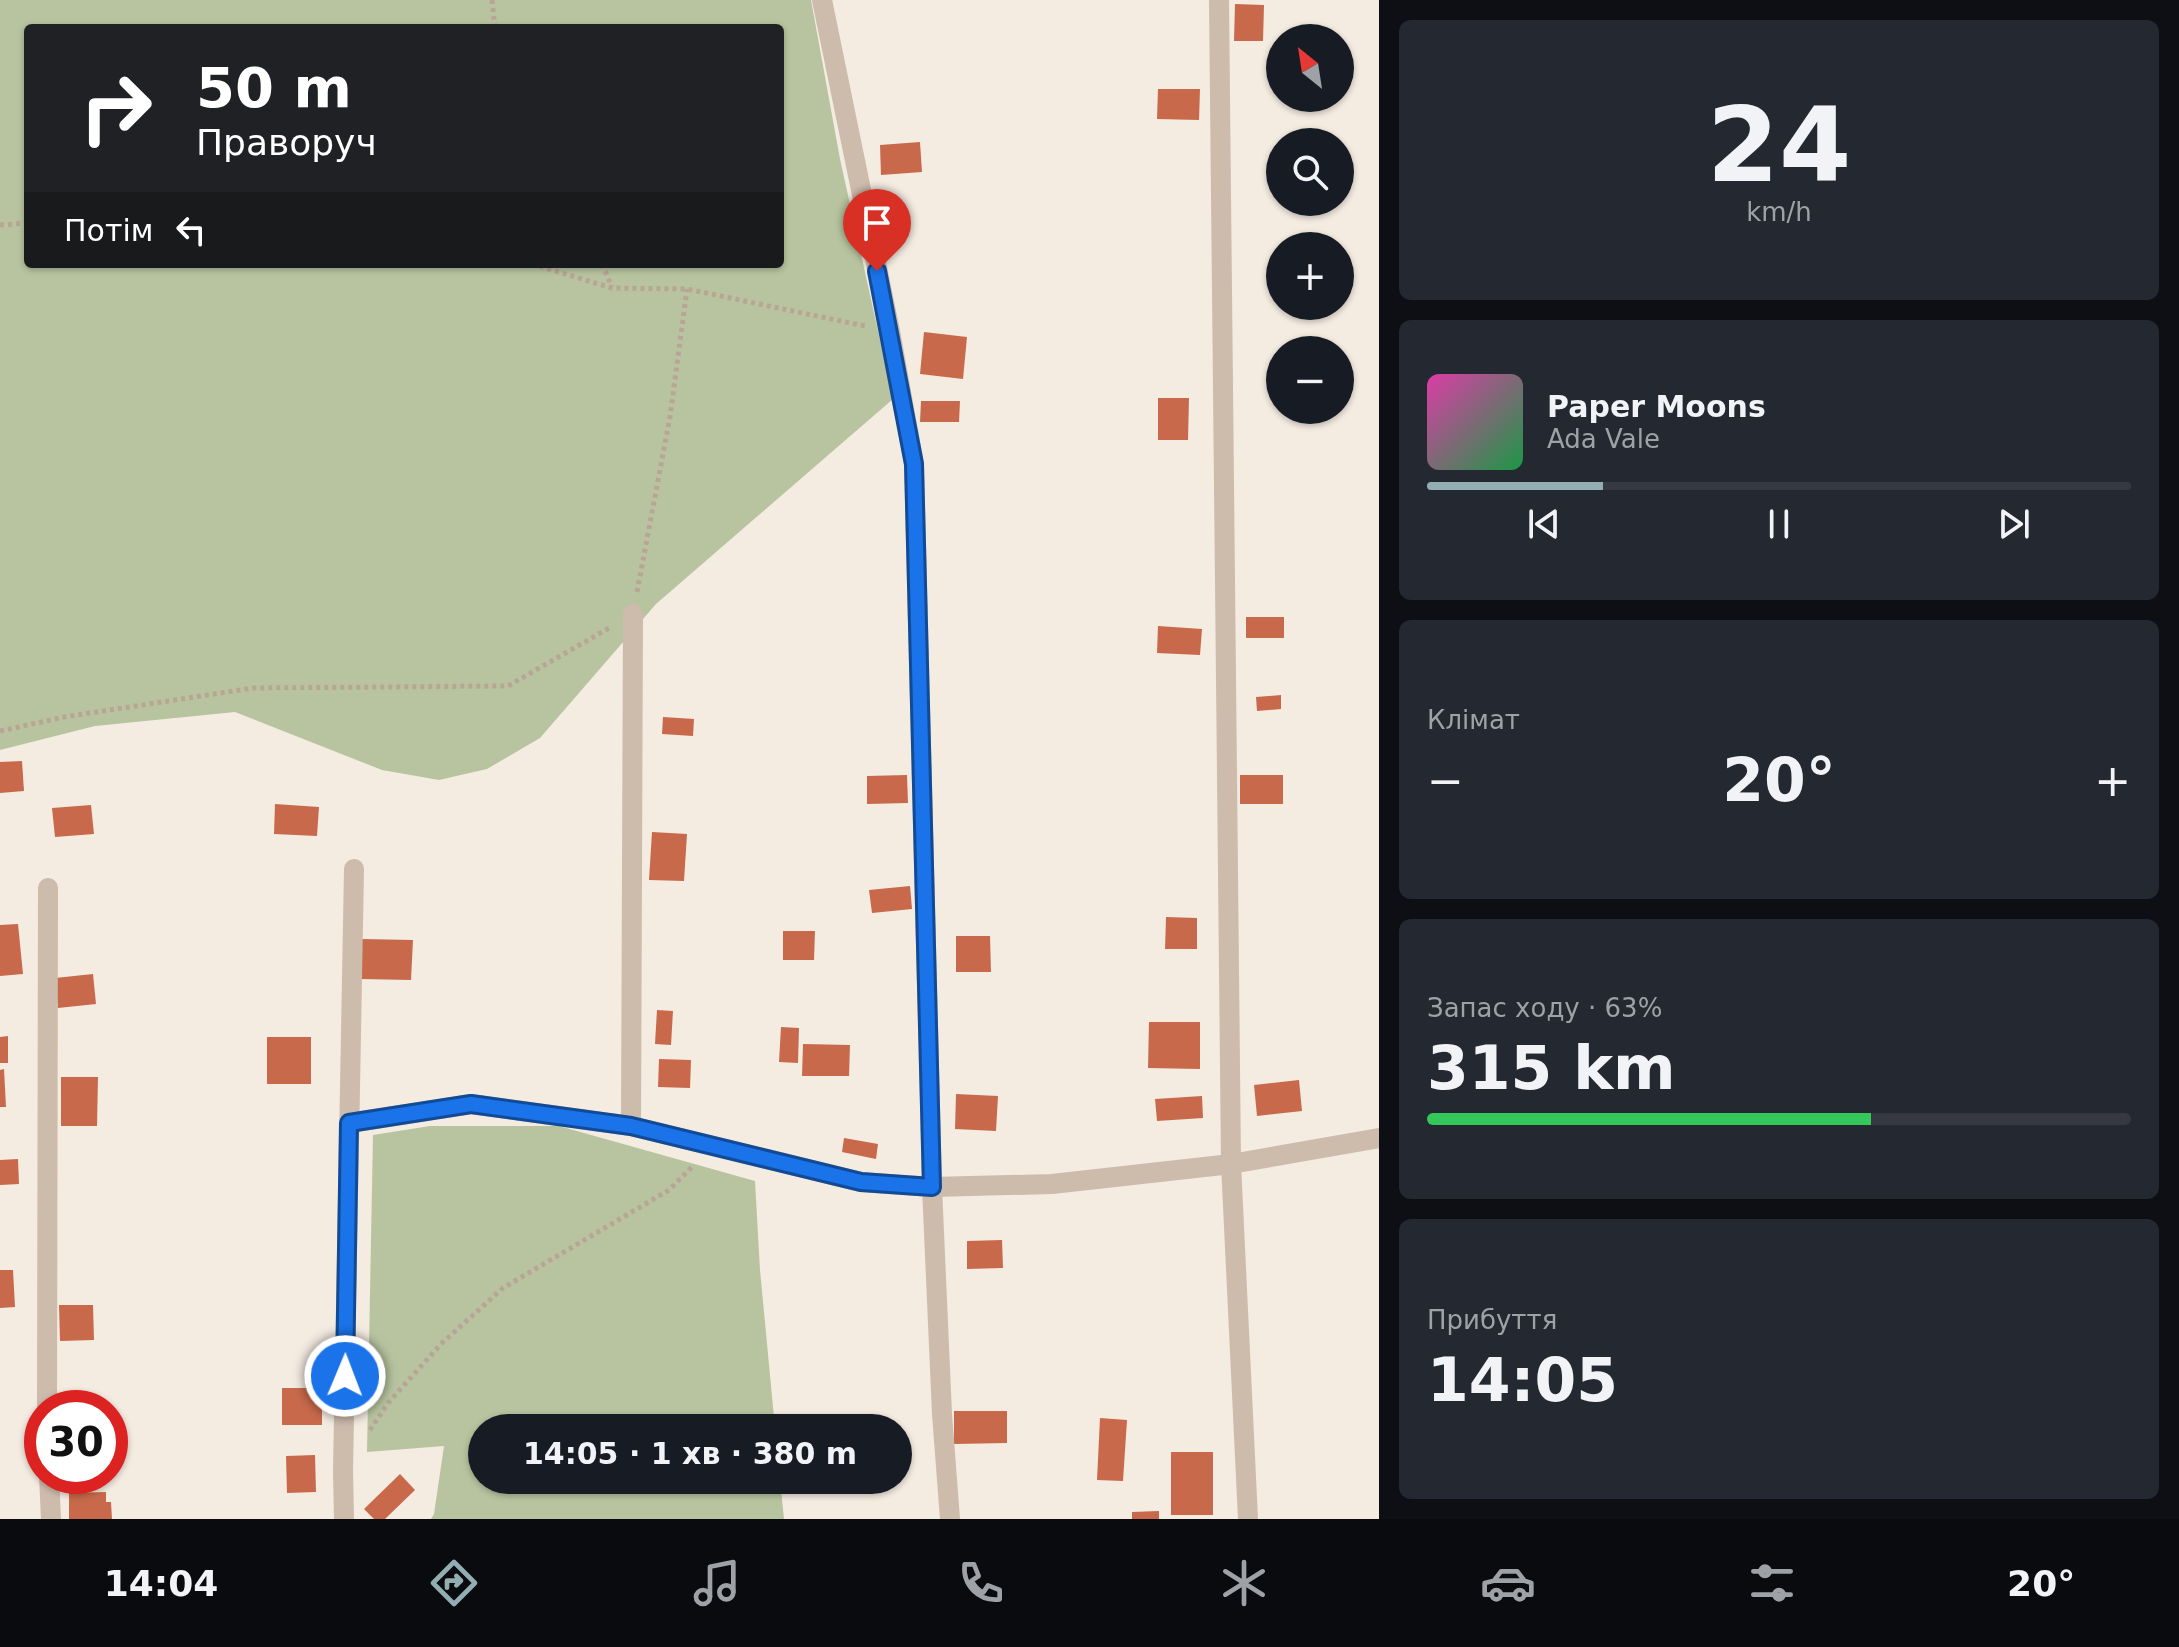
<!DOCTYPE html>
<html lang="uk">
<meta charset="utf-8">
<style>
:root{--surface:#171b24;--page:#242831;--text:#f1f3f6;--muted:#9ea1a6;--line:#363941;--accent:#92aeb2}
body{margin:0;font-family:"DejaVu Sans",sans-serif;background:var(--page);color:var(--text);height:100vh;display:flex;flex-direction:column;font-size:30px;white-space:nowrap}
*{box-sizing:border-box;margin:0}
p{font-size:26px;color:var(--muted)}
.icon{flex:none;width:44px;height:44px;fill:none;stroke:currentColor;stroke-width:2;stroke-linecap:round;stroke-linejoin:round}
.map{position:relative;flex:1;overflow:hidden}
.details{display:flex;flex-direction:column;gap:20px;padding:20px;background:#0d0f14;width:800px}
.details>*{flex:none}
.banner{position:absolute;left:24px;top:24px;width:760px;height:244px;border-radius:8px;box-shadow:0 2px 6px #0004;background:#202124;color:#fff;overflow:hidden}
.needle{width:52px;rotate:330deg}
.tools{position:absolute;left:1266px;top:24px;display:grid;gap:16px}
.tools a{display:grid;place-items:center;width:88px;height:88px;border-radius:50%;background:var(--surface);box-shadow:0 2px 6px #0004;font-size:40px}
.speed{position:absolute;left:24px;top:1390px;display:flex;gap:16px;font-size:40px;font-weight:700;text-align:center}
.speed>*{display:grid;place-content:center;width:104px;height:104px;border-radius:50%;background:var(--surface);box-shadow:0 2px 6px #0004;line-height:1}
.speed .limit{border:12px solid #d22;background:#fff;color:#111}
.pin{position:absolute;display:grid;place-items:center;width:68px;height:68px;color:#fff;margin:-82px -34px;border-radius:50% 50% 50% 0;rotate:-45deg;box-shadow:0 0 8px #0007}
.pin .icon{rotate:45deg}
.me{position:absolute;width:88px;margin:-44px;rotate:1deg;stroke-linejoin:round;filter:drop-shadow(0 0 6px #0008)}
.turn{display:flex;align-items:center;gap:28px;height:168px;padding:0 40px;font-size:36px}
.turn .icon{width:104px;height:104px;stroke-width:2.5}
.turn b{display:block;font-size:56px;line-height:68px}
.then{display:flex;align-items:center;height:76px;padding:0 40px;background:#0003;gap:16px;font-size:30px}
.big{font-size:60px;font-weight:600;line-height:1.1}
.details .widget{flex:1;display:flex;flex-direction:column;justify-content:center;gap:12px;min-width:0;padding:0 28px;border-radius:12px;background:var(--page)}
.details .dial{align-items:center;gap:0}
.dial b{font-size:104px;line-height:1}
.song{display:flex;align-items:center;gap:24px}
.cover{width:96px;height:96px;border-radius:12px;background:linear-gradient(135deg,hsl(320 70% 55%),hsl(140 70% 35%))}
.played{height:8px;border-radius:4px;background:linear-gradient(90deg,var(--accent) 25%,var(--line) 25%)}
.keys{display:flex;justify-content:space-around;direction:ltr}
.heat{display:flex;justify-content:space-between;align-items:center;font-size:44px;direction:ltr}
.charge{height:12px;border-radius:6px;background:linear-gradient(90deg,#34c759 63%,var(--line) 0)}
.trip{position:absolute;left:468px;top:1414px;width:444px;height:80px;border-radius:40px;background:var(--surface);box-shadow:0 2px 6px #0004;font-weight:600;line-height:80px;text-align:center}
.tabs{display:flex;height:128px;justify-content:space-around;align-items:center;background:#090b0e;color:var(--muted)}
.tabs .icon{width:56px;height:56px}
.tabs .current{color:var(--accent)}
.tabs b{font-size:36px;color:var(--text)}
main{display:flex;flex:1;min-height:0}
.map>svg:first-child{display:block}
.green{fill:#b8c4a0;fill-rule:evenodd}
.building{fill:#c8694b}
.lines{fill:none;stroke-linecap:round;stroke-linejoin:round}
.path{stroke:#b9a596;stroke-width:5;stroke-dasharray:4 4;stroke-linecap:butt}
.minor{stroke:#cdbbac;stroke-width:20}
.route-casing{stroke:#114b97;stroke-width:20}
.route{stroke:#1a73e8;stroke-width:14}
</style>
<main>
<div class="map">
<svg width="1379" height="1519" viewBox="0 0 1379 1519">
<rect width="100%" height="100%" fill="#f4ebe1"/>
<!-- green -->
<g class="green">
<path d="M0,0H811L840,159L893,399L656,604L540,738L487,769L439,780L382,770L235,712L95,726L0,750ZM28,28H780V264H28Z"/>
<polygon points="430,1126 559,1126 755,1181 760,1270 775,1428 482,1428 482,1480 780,1480 784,1519 431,1519 434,1514 444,1446 367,1452 373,1135"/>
</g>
<!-- building -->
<g class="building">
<polygon points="1235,4 1264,5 1263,41 1234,41"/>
<polygon points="1158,89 1200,89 1199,120 1157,119"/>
<polygon points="920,142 922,172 881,175 880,145"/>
<polygon points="924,332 967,337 963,379 920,374"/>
<polygon points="1158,398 1189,398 1188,440 1158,440"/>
<polygon points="921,401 960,401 959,422 920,422"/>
<rect x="1246" y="617" width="38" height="21"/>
<polygon points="1158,626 1202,629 1200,655 1157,653"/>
<polygon points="1281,695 1281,709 1257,711 1256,697"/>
<polygon points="663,717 694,719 693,736 662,734"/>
<polygon points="22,761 24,791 0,793 0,762"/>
<polygon points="907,775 908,803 867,804 867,776"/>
<rect x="1240" y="775" width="43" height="29"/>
<polygon points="275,804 319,807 317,836 274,834"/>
<polygon points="91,805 94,834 55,837 52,808"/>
<polygon points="652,832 687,834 684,881 649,880"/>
<polygon points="910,886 912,909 872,913 869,890"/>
<polygon points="1166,917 1197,918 1197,949 1165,949"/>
<polygon points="18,924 23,974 0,976 0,925"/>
<polygon points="783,931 815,931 814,960 783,960"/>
<polygon points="956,936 990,936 991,972 956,972"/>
<polygon points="362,939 413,940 411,980 360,979"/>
<polygon points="93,974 96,1004 58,1008 55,978"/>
<polygon points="657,1010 673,1011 671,1045 655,1044"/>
<polygon points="1149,1022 1200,1022 1200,1069 1148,1068"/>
<polygon points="781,1027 799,1028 798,1063 779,1062"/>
<polygon points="8,1036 8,1063 0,1063 0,1037"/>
<rect x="267" y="1037" width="44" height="47"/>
<polygon points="803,1044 850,1045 849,1076 802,1076"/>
<polygon points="659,1059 691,1060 690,1088 658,1087"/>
<polygon points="4,1069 6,1107 0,1107 0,1070"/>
<polygon points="61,1077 98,1077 97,1126 61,1126"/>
<polygon points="1299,1080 1302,1111 1257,1116 1254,1085"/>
<polygon points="956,1094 998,1096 996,1131 955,1129"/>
<polygon points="1202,1096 1203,1118 1157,1121 1155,1099"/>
<polygon points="844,1138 878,1144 876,1159 842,1152"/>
<polygon points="18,1159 19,1184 0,1185 0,1160"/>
<polygon points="1002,1240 1003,1268 967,1269 967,1241"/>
<polygon points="0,1270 13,1270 15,1307 0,1308"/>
<polygon points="59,1305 93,1305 94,1340 60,1341"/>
<rect x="282" y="1388" width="40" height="37"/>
<polygon points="954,1411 1007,1411 1007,1443 954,1444"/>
<polygon points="1100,1418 1127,1420 1123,1481 1097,1480"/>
<rect x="1171" y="1452" width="42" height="63"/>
<polygon points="315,1455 316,1492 287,1493 286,1456"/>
<polygon points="400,1474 415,1490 385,1519 374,1519 364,1509"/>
<polygon points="106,1492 106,1502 111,1502 112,1519 69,1519 69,1493"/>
<polygon points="1159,1511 1159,1519 1132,1519 1132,1512"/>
</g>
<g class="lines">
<!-- path -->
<g class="path">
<polyline points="492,0 495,28"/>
<polyline points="0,225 28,223"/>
<polyline points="532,264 612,288 687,289 865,326"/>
<polyline points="602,264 612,287"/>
<polyline points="637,592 670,417 687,289"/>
<polyline points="0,731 64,717 253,688 508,686 609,628"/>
<polyline points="370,1430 388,1403 441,1344 503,1288 669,1190 693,1166"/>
</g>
<!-- minor -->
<g class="minor">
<polyline points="822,0 890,331 914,464 932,1187 942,1414 950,1519"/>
<polyline points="1219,0 1231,1164 1248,1519"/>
<polyline points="349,1123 471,1104 631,1126 861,1182 932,1187 1052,1184 1231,1164 1379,1138"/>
<polyline points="631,1126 633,614"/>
<polyline points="47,1408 48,888"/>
<polyline points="49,1476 51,1519"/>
<polyline points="344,1519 343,1471 354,869"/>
</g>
</g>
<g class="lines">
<!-- route casing -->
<g class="route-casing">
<polyline id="route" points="345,1376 349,1123 471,1104 631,1126 861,1182 932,1187 914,464 877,271"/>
</g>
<!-- route -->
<use href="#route" class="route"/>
</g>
</svg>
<div class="tools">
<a><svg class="needle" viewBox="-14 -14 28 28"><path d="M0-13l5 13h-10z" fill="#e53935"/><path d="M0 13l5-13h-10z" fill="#9ea1a6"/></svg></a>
<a><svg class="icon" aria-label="search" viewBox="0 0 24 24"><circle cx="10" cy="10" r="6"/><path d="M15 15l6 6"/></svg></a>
<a>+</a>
<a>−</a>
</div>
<div class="speed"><div class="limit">30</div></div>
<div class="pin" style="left:877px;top:271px;background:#d93025"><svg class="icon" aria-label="arrive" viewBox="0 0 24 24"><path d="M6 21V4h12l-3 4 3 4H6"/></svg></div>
<svg class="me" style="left:345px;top:1376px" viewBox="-20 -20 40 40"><circle r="17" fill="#1a73e8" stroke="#fff" stroke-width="3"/><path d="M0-11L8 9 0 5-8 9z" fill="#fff"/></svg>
<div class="trip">14:05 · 1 хв · 380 m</div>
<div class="banner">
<div class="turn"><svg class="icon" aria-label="right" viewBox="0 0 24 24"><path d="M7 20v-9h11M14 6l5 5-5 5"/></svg><div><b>50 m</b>Праворуч</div></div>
<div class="then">Потім<svg class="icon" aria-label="left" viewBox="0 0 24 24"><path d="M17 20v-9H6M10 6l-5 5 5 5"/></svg></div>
</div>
</div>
<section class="details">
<div class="widget dial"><b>24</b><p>km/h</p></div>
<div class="widget">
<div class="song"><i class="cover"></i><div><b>Paper Moons</b><p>Ada Vale</p></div></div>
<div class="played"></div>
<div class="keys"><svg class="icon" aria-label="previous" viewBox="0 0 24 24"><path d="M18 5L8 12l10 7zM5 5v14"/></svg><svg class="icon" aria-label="pause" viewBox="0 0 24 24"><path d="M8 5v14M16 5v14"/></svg><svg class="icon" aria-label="next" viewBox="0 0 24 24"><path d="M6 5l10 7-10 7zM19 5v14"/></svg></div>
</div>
<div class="widget"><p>Клімат</p>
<div class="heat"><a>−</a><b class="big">20°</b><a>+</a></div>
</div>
<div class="widget"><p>Запас ходу · 63%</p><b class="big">315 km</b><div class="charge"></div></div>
<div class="widget"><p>Прибуття</p><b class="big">14:05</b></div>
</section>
</main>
<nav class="tabs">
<b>14:04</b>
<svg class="icon current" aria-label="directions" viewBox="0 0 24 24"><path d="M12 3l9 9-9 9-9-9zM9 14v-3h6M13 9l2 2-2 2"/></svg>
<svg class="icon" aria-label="music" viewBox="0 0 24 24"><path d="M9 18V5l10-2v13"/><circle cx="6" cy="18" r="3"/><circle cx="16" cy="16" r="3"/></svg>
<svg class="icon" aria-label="phone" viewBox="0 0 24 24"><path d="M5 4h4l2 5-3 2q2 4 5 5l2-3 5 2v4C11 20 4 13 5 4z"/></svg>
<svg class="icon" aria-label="climate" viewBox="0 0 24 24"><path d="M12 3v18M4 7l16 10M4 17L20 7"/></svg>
<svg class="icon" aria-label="car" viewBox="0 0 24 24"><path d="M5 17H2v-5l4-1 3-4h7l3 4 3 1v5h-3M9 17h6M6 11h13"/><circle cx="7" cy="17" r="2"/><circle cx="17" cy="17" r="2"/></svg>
<svg class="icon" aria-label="filters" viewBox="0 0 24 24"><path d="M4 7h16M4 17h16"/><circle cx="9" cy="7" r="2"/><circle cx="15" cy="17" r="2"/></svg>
<b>20°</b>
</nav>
